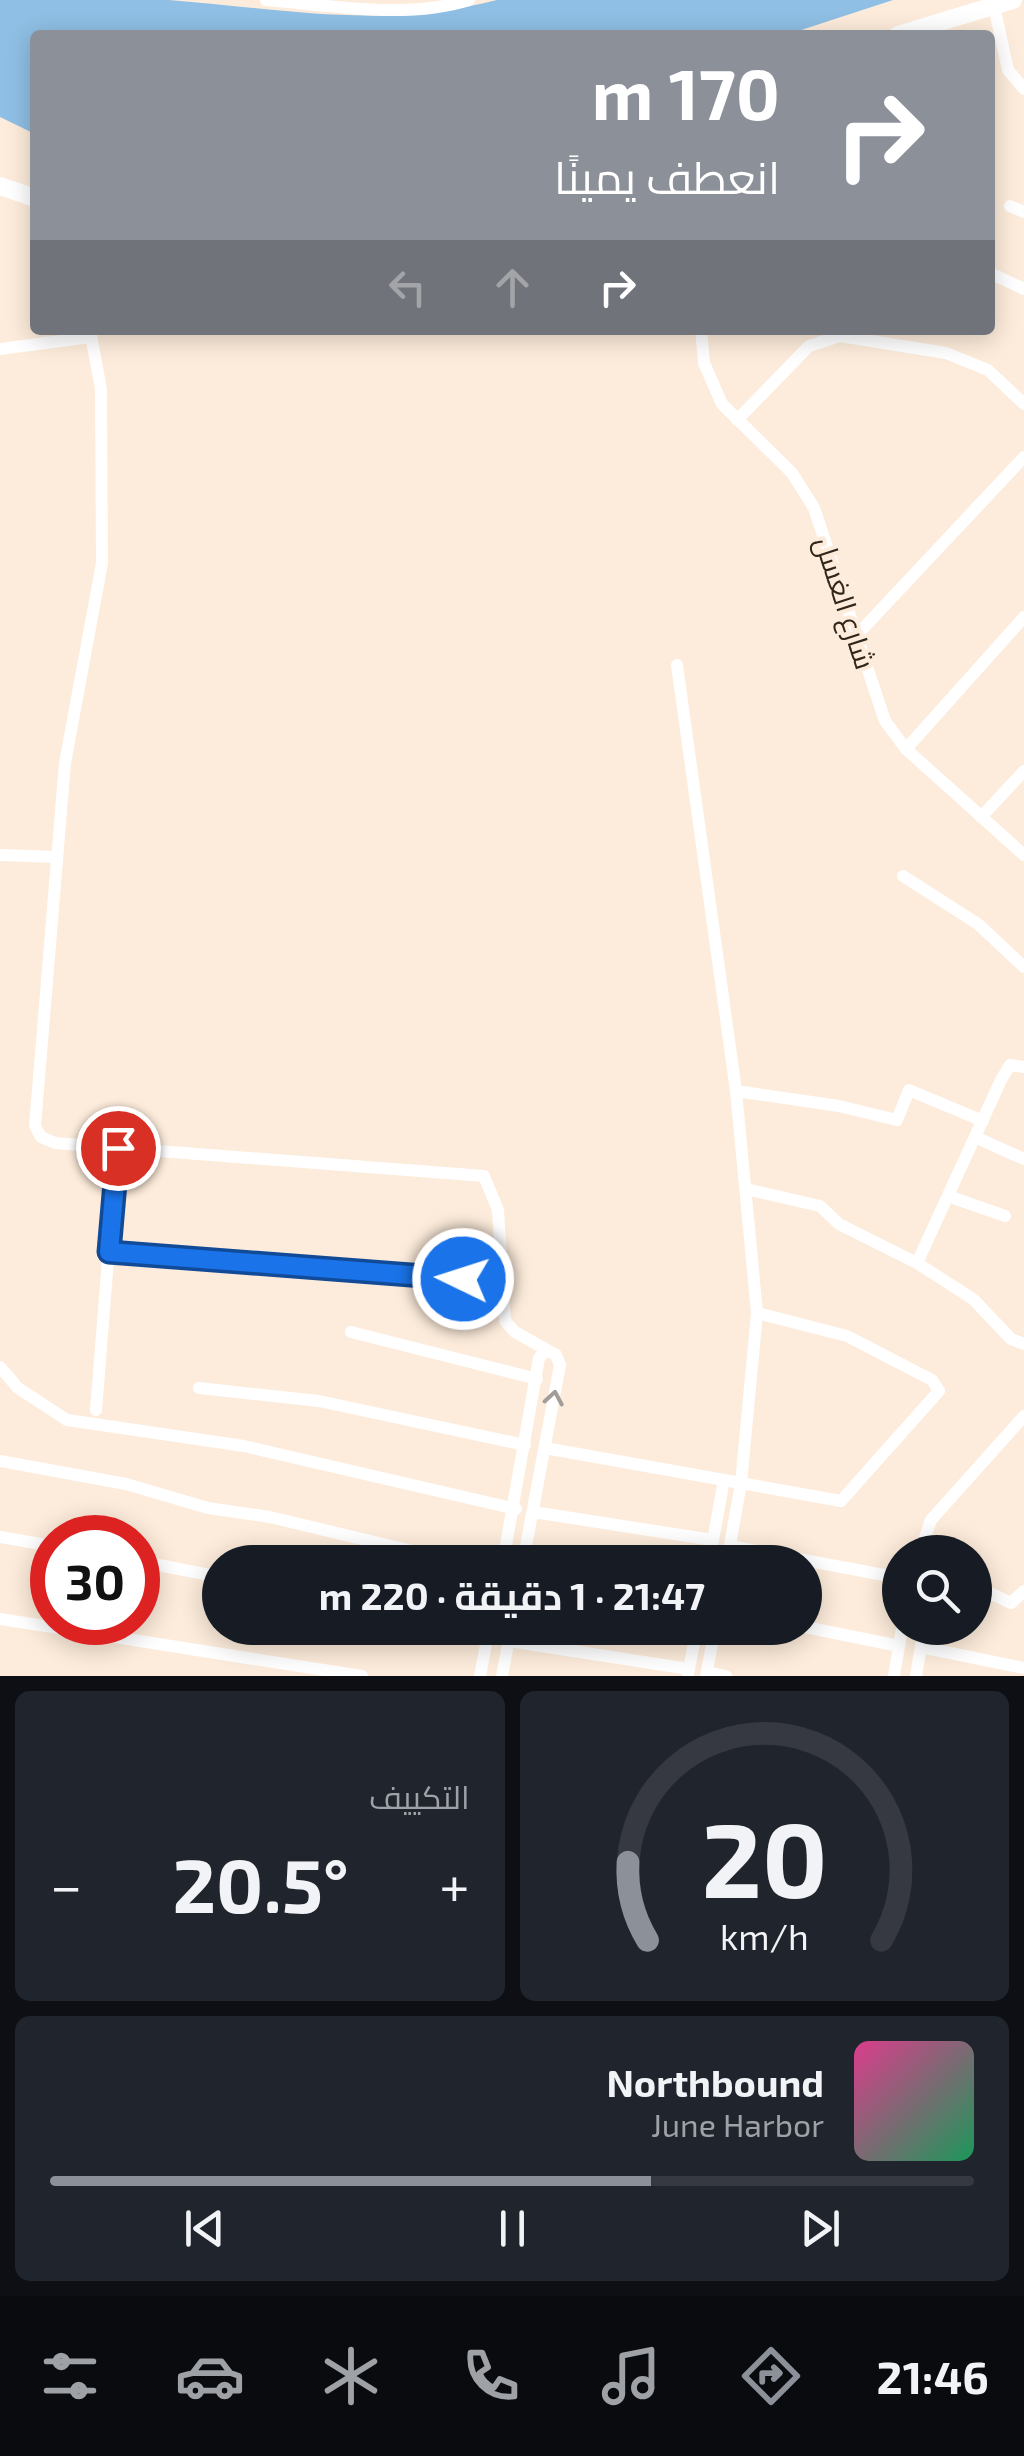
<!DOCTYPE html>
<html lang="ar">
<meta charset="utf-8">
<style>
:root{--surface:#171b24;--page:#20242c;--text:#f1f3f6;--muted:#9ea1a6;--line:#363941;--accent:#8c9099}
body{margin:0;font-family:"Exo 2",Cairo,sans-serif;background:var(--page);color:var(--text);direction:rtl;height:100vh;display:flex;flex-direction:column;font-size:38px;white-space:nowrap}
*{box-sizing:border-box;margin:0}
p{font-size:32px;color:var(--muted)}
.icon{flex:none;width:55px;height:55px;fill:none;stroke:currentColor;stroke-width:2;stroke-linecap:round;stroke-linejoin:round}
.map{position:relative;height:1676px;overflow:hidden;direction:ltr}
.sheet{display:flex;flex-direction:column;gap:15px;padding:15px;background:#0d0f14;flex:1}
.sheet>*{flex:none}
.hud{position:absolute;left:30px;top:30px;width:965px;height:305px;border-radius:10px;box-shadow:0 5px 25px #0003;direction:rtl;background:#8c9099;color:#fff;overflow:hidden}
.controls{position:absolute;left:882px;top:1535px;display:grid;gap:20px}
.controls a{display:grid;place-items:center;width:110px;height:110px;border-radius:50%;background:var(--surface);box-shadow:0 5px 25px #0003;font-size:50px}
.speed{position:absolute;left:30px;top:1515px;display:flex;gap:20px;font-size:50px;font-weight:700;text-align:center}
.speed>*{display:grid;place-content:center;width:130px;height:130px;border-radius:50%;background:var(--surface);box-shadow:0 5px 25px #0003;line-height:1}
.speed .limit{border:15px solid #d22;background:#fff;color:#111}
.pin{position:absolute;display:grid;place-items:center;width:85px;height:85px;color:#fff;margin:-42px;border:5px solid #fff;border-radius:50%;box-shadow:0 2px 10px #0007}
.me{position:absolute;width:110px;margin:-55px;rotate:274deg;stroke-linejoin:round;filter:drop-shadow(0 0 8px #0008)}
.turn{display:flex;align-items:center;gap:35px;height:210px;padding:0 50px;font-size:45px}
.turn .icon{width:130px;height:130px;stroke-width:2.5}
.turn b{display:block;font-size:70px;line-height:85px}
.lanes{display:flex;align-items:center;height:95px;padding:0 50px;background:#0003;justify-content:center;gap:50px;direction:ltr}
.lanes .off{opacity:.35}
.big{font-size:75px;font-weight:700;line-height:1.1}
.sheet .tile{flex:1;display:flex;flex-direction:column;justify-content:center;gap:15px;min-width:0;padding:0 35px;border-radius:15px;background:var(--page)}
.sheet .dial{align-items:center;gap:0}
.dial svg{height:260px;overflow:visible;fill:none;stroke:var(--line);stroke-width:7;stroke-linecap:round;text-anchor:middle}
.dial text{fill:var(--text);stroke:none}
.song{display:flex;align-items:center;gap:30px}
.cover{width:120px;height:120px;border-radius:15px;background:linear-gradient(135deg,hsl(330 70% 55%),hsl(150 70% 35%))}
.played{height:10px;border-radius:5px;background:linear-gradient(90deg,var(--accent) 65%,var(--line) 65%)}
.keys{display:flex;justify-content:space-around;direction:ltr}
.heat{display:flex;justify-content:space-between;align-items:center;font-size:55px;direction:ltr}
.sheet .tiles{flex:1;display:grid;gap:15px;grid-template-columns:1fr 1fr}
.tile:last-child{grid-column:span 2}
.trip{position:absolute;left:202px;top:1545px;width:620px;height:100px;border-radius:50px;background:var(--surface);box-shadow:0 5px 25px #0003;font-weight:700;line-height:100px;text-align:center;direction:rtl}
.menu{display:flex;height:160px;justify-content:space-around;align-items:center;background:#090b0e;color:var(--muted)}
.menu .icon{width:70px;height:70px}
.menu .selected{color:var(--accent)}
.menu b{font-size:45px;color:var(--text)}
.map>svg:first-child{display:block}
.water{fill:#8fbfe4}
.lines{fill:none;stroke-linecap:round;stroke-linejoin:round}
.street{stroke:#fff;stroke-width:12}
.secondary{stroke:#fff;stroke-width:18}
.oneway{stroke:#a29d98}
.route-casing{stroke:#114b97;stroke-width:25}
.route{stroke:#1a73e8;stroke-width:18}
.labels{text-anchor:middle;stroke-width:8;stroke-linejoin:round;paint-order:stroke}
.street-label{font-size:28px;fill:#30261b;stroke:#fdecdb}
</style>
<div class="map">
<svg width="1024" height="1676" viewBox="0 0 1024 1676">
<rect width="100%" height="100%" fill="#fdecdb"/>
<!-- water -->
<path class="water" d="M0,0C56,0 113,0 169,0C286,9 379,30 497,0H893L786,35H35V134L0,117Z"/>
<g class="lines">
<!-- street -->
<g class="street">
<path d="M266,0C330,5 406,20 469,0"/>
<polyline points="994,6 1008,70 1024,89"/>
<polyline points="1010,206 1024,212"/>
<polyline points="990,273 1024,289"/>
<polyline points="90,330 101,389 102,563 65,763 35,1126 41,1137 55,1143 484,1176 498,1210 505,1321 515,1332 556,1355 560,1365 523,1562"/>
<polyline points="701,330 704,363 722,404 792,473 814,508 885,721 906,749 1024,855"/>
<polyline points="0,349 91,337"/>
<polyline points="737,420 809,346 840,336 946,353 988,370 1024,404"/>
<polyline points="856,636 1024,457"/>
<polyline points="677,665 736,1091 757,1313 741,1483 727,1562"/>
<polyline points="906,749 1024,617"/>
<polyline points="981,817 1024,771"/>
<polyline points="0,855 57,857"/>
<polyline points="903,876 978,924 1024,967"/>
<polyline points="736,1091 839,1106 897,1120 909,1090 983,1121"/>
<polyline points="975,1137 1024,1159"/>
<polyline points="746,1189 820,1206 839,1224 917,1263 973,1299 1011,1339 1024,1344"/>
<polyline points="948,1196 1005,1216"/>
<polyline points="109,1252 502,1282"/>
<polyline points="917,1263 1001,1080 1010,1065 1024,1067"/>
<polyline points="351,1332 537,1379"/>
<polyline points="0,1367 18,1388 67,1420 244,1446 516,1509"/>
<polyline points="199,1388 319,1401 525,1445"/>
<polyline points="96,1410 117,1147"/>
<polyline points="545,1448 841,1501 939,1391 932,1380 847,1336 757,1313"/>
<polyline points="0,1461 126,1484 208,1508 270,1517 458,1562"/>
<polyline points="533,1512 713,1540"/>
<polyline points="0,1537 52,1546"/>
<polyline points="730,1546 900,1578"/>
<polyline points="920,1552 931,1520 1024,1416"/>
<polyline points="138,1561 220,1577"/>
<polyline points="503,1562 539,1358 545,1352"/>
<polyline points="709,1562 724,1480"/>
<polyline points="975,1586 1011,1603 1024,1591"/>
<polyline points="0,1619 362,1676"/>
<polyline points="805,1627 899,1646"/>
<polyline points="454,1628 487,1634"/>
<polyline points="509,1641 689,1669"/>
<polyline points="921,1647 1024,1668"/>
<polyline points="707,1672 726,1676"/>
<polyline points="688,1674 697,1628"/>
<polyline points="480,1676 489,1628"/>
<polyline points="502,1676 511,1628"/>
<polyline points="706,1676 715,1628"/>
<polyline points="894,1676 902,1628"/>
<polyline points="916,1676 924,1628"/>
</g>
<!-- secondary -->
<g class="secondary">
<polyline points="898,35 1013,0"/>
<polyline points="0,186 35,198"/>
</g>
</g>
<!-- one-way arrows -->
<defs><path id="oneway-chevron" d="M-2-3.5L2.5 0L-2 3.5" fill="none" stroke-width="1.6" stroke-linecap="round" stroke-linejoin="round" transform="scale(2.5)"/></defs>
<use class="oneway" href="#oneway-chevron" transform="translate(554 1398) rotate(-80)"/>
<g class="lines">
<!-- route casing -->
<g class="route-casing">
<polyline id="route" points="118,1148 109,1252 463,1279"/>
</g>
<!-- route -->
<use href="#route" class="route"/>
</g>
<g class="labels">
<!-- street labels -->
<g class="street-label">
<text transform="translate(845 603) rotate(72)" y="10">شارع الغسل</text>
</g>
</g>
</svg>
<div class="controls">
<a><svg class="icon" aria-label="search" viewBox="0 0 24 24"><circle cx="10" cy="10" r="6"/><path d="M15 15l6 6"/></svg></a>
</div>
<div class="speed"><div class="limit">30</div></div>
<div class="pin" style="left:118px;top:1148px;background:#d93025"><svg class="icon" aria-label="arrive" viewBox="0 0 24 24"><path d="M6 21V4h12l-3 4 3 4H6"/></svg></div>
<svg class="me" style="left:463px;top:1279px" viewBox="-20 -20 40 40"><circle r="17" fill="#1a73e8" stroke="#fff" stroke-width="3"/><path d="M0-11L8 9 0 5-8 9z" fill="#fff"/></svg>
<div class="trip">21:47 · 1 دقيقة · 220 m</div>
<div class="hud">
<div class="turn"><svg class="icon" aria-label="right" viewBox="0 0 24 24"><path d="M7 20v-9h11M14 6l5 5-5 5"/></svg><div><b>170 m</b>انعطف يمينًا</div></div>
<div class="lanes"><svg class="icon off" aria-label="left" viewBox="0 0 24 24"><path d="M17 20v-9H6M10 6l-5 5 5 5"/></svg><svg class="icon off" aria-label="ahead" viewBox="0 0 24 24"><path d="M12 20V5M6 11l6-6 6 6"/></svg><svg class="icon" aria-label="right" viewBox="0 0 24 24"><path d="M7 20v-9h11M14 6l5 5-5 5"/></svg></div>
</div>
</div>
<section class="sheet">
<div class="tiles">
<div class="tile dial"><svg viewBox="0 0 100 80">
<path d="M14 69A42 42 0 1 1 86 69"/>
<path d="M14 69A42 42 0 0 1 8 45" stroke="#8c9099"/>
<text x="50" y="56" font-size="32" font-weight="700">20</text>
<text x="50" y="72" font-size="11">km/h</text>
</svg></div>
<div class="tile"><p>التكييف</p>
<div class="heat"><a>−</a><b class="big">20.5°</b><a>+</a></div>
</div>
<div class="tile">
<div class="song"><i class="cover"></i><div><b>Northbound</b><p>June Harbor</p></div></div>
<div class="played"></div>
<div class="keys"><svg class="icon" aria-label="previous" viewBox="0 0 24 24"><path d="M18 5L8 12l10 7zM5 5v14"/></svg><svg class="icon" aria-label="pause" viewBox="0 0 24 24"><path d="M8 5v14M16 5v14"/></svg><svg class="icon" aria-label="next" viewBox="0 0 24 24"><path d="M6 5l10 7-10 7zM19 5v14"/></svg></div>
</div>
</div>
</section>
<nav class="menu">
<b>21:46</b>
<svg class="icon selected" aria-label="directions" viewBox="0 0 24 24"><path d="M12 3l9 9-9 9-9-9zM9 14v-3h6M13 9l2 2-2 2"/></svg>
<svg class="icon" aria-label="music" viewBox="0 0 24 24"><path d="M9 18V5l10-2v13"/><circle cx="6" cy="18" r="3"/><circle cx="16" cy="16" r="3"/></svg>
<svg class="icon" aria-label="phone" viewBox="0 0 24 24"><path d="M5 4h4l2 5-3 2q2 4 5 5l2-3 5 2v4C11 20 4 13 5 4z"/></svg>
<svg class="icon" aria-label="climate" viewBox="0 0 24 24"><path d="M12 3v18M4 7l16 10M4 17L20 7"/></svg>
<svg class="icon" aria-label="car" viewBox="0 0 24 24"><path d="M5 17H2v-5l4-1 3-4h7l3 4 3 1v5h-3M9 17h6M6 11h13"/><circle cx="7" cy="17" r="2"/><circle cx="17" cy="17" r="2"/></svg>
<svg class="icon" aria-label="filters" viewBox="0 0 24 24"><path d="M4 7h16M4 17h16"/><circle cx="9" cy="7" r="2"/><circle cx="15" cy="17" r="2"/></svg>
</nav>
